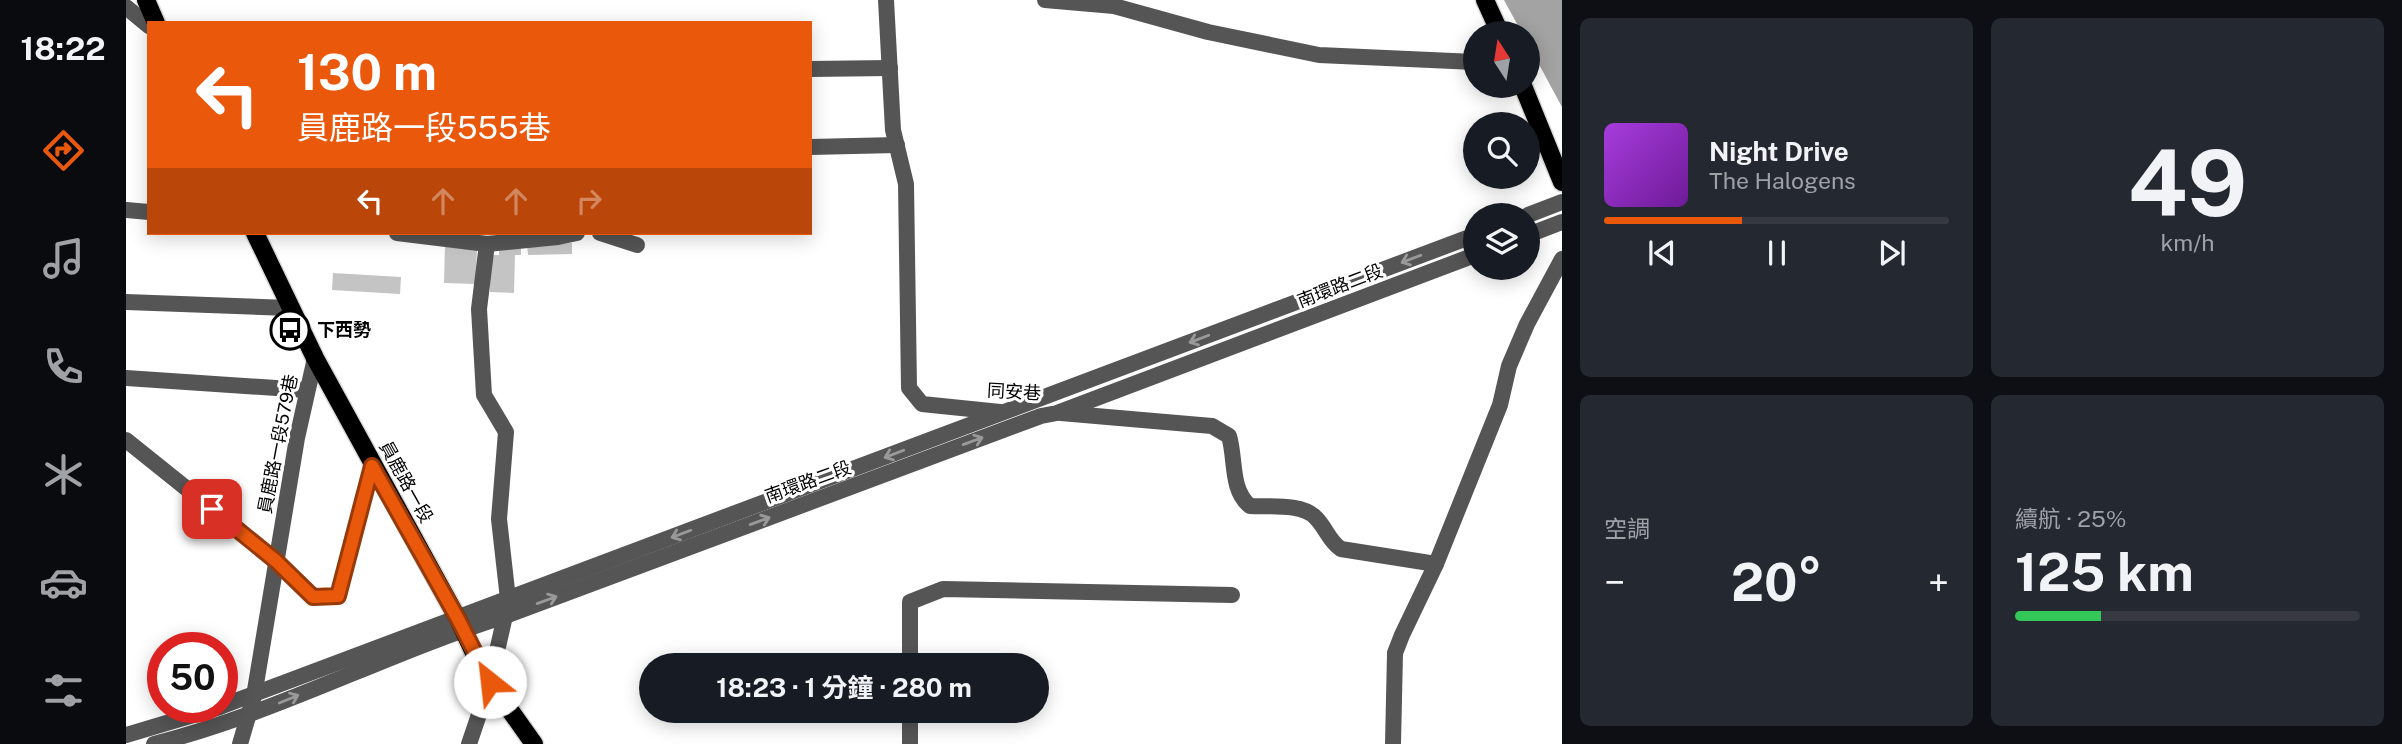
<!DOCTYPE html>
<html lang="zh-TW">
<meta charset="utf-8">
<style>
:root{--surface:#171b24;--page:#242831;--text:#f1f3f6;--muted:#9ea1a6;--line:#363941;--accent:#ea580c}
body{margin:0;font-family:"Public Sans","Noto Sans TC",sans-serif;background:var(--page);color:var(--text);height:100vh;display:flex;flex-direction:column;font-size:26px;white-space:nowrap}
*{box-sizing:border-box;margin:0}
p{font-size:23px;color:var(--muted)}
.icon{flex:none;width:38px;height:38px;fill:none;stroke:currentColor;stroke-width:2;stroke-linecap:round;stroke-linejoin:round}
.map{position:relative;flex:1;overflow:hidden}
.drawer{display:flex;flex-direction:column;gap:18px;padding:18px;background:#0d0f14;width:840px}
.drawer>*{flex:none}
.hud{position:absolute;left:21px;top:21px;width:665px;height:214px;border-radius:0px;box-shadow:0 4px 18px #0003;background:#ea580c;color:#fff;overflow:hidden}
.needle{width:46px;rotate:348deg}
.tools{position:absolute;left:1337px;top:21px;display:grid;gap:14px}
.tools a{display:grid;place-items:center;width:77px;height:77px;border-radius:50%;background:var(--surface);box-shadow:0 4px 18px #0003;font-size:35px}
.speed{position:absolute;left:21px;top:632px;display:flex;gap:14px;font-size:35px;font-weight:700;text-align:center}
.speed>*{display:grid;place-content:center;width:91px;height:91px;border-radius:50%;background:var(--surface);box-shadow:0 4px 18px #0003;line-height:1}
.speed .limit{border:10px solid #d22;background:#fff;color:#111}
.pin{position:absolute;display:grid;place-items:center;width:60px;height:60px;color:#fff;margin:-30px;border-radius:14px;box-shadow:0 4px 10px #0006}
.me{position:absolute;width:77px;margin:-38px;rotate:331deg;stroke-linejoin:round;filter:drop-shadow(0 0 5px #0008)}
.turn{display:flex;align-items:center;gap:24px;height:147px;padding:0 35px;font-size:32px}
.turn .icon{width:91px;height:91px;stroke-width:2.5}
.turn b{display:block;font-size:49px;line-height:60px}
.lanes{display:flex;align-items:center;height:66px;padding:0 35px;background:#0003;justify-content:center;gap:35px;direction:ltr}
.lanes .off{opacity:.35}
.big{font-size:52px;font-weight:700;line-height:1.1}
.drawer .tile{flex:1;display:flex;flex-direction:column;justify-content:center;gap:10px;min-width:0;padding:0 24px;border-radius:10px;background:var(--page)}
.drawer .dial{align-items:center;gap:0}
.dial b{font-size:91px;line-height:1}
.song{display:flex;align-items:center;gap:21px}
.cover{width:84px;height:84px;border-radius:10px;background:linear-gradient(135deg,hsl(280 70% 55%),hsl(280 70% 35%))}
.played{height:7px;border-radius:4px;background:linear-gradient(90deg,var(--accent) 40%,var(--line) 40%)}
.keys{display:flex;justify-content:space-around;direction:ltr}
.heat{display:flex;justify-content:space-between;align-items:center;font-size:38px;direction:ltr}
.charge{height:10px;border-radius:5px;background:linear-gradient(90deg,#34c759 25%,var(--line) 0)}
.drawer .tiles{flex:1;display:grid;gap:18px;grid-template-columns:repeat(2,1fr)}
.trip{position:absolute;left:513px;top:653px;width:410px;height:70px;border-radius:35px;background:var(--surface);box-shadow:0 4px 18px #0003;font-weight:700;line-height:70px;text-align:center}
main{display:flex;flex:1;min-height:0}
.menu{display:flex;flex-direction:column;width:126px;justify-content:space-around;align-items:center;background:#090b0e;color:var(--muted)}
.menu .icon{width:49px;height:49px}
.menu .current{color:var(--accent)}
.menu b{font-size:32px;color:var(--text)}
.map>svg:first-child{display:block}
.water{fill:#a3a3a3}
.building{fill:#c4c4c4}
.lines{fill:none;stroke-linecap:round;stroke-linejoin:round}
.major-casing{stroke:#dbdbdb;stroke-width:21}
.minor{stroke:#555;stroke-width:16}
.major{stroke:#000;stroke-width:18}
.oneway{stroke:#999}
.route-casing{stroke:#983908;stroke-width:18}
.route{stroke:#ea580c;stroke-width:12}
.labels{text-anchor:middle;stroke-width:6;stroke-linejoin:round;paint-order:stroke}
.street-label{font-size:18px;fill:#000;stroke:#fff}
.poi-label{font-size:18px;font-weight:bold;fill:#000;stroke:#fff;text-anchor:start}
</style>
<main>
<nav class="menu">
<b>18:22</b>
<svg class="icon current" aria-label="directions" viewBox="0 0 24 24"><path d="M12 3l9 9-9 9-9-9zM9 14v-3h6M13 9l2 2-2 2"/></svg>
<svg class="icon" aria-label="music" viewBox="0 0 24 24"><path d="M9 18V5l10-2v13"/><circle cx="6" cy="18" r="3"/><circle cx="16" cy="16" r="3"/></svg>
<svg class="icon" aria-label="phone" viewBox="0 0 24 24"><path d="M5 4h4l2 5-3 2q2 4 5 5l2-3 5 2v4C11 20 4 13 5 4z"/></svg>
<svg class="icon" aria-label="climate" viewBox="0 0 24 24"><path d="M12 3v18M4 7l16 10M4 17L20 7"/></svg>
<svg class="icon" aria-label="car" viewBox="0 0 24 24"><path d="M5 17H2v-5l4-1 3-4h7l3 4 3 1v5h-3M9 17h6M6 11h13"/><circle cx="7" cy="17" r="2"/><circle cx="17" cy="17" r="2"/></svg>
<svg class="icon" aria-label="filters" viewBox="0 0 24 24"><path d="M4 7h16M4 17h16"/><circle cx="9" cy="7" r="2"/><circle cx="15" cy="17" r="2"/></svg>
</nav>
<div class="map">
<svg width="1436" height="744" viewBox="0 0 1436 744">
<rect width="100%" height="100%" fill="#fff"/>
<!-- water -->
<polygon class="water" points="1378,0 1436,0 1436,107 1402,44 1402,33 1396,33"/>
<!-- building -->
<g class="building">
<polygon points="446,243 446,254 402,255 401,245"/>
<polygon points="319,246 351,247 350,284 318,283"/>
<polygon points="373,246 395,246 395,255 389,255 388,293 364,292 364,255 373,255"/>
<polygon points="207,273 275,277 274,294 206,290"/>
</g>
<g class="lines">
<!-- major casing -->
<g class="major-casing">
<g id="major">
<polyline points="20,0 30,23"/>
<polyline points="1359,0 1374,33"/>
<polyline points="1397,86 1436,182"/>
<polyline points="129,233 189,358 332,619 357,672 408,744"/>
</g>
</g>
<!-- minor -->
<g class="minor">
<polyline points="760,0 767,130 780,184 783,388 796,404 874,412"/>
<polyline points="919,0 988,6 1082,32 1193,55 1349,62"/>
<polyline points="0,7 23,26"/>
<polyline points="684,69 764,68"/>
<polyline points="684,147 771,145"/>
<polyline points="0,210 23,212"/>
<polyline points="1402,215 1436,202"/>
<polyline points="271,233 361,244 432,237 451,233"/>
<polyline points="474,233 511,245"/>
<polyline points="1402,235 1436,222"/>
<polyline points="361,244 353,309 358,395 380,432 373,519 382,599"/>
<polyline points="0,302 164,308"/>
<polyline points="0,378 180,390"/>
<path d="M935,413L1086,426L1103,436C1110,459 1104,490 1124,506C1143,507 1177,503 1190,518C1200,528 1203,541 1215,549L1310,564"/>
<polyline points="0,440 151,561 187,597 212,596 246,466"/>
<polyline points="784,665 784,602 817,589 1106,595"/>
<polyline points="96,706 1349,235"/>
<polyline points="0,735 94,707"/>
<path d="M28,744C150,713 261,653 379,616L915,416L931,413L1349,255"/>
<polyline points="114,744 128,696 171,438 189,358"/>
<polyline points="343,744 364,682 379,616"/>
<polyline points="784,744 784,710"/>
<polyline points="1267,744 1269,653 1276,635 1310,564 1374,405 1383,366 1401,324 1436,259"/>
</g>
<!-- major -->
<use href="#major" class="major"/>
</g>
<!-- one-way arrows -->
<defs><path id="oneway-shaft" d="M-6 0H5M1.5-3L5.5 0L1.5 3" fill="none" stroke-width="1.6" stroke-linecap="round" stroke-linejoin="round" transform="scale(1.75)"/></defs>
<g class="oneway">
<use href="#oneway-shaft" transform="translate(1285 259) rotate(159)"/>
<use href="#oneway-shaft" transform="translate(1073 339) rotate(159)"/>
<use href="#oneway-shaft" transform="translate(847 441) rotate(-20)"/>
<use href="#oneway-shaft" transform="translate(768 454) rotate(159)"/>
<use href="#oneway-shaft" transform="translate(634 521) rotate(-20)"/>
<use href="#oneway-shaft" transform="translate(555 534) rotate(159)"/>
<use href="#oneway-shaft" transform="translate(421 600) rotate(-20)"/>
<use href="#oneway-shaft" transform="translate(163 699) rotate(-22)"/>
</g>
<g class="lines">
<!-- route casing -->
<g class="route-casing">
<polyline id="route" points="86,509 150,561 187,597 212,596 246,466 332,619 364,682"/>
</g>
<!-- route -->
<use href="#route" class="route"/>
</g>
<!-- icons -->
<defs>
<g id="bus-ring" transform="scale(2.0125)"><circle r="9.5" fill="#fff" stroke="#000" stroke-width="1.5"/><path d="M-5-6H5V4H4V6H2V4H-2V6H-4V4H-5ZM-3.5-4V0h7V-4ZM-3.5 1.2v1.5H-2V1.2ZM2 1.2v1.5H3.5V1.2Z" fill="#000"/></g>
</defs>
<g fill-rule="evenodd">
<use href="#bus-ring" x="164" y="330"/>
</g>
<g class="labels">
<!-- street labels -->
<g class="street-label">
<text transform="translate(1214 286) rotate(-21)" y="6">南環路二段</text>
<text transform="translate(888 392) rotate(3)" y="6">同安巷</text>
<text transform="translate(152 444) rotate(-79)" y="6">員鹿路一段579巷</text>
<text transform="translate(280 482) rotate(61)" y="6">員鹿路一段</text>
<text transform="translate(682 482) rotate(-20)" y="6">南環路二段</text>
</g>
<!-- poi labels -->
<g class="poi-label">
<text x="191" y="336">下西勢</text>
</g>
</g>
</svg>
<div class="tools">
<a><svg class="needle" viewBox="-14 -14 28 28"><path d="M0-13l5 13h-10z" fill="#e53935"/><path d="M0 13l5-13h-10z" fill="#9ea1a6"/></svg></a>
<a><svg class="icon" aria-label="search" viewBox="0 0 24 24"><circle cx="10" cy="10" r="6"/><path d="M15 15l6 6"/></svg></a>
<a><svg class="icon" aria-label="layers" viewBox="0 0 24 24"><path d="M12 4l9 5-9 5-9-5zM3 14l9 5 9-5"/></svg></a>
</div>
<div class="speed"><div class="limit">50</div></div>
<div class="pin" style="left:86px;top:509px;background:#d93025"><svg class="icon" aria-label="arrive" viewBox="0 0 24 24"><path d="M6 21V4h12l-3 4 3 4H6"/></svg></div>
<svg class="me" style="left:364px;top:682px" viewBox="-20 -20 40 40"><circle r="19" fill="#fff"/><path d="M0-13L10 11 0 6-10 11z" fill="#ea580c"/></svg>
<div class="trip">18:23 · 1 分鐘 · 280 m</div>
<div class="hud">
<div class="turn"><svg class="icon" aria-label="left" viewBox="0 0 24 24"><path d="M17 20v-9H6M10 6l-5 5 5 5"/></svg><div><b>130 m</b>員鹿路一段555巷</div></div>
<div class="lanes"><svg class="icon" aria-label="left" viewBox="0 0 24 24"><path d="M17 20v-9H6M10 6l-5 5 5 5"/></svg><svg class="icon off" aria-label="ahead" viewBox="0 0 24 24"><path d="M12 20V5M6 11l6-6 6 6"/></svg><svg class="icon off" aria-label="ahead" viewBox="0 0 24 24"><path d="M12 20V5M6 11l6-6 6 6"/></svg><svg class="icon off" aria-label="right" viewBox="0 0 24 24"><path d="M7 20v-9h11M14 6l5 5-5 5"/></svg></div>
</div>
</div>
<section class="drawer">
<div class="tiles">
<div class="tile">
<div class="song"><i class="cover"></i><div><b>Night Drive</b><p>The Halogens</p></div></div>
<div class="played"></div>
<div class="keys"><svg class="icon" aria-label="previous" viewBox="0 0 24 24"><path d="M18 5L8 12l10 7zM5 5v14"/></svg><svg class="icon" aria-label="pause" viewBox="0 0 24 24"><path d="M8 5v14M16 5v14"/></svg><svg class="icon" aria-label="next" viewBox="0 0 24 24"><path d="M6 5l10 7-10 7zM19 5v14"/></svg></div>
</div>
<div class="tile dial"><b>49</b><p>km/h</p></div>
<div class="tile"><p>空調</p>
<div class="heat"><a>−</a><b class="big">20°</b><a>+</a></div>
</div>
<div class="tile"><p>續航 · 25%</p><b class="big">125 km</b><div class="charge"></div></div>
</div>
</section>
</main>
